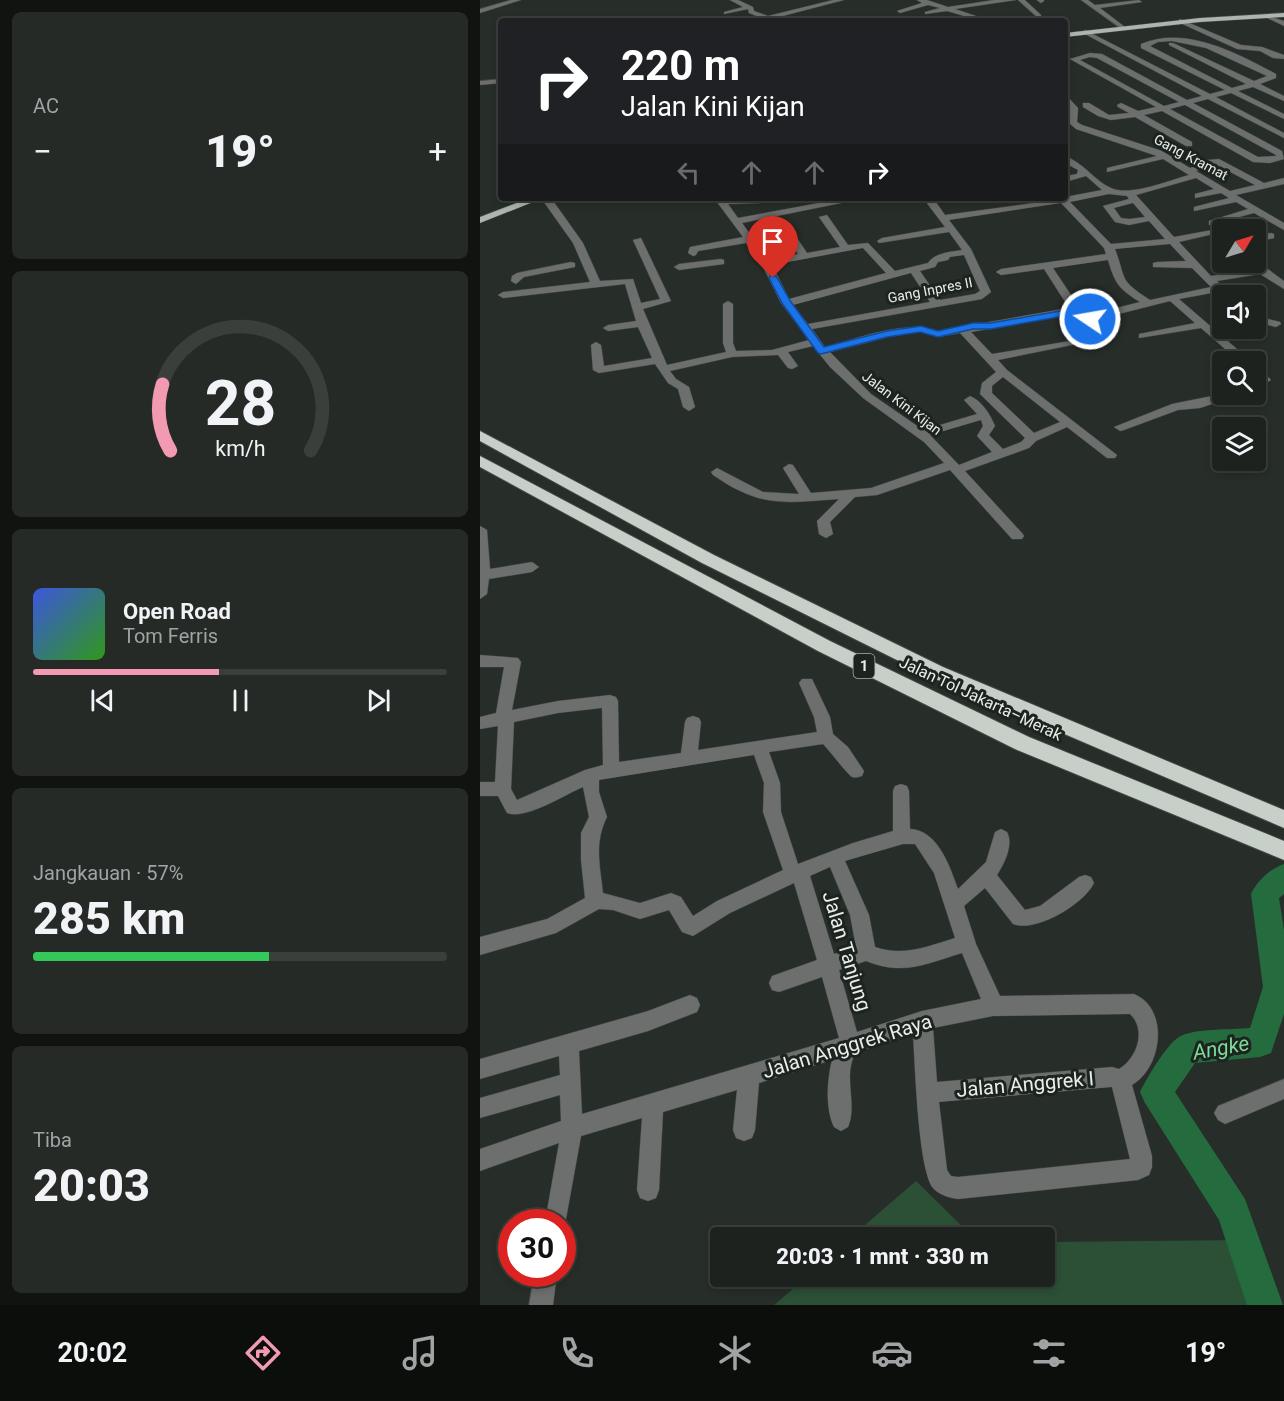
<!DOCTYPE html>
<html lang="id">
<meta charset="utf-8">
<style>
:root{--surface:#1d221e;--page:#252a27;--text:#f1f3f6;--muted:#a0a4a4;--line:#3b3f3c;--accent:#f19ab2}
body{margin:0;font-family:Roboto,sans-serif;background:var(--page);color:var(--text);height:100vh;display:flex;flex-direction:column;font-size:22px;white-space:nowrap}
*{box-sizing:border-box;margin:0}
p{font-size:20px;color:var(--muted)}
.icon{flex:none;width:33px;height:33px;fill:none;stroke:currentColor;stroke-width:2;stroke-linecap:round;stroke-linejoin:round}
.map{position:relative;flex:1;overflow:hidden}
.panel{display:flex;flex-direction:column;gap:12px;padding:12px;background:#101310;width:480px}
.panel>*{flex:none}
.top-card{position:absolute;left:18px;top:18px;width:570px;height:183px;border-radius:6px;box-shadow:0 3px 9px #0003,0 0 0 2px var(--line);background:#202124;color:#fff;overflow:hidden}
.needle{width:39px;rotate:52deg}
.fabs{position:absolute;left:732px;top:219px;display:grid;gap:12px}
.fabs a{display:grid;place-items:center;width:54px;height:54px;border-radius:6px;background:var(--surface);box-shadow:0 3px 9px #0003,0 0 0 2px var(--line);font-size:30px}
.speed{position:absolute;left:18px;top:1209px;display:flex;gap:12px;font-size:30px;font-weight:700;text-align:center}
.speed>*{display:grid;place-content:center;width:78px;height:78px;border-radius:50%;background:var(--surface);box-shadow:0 3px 9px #0003,0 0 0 2px var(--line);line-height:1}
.speed .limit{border:9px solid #d22;background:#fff;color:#111}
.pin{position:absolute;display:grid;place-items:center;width:51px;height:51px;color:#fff;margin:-62px -26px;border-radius:50% 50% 50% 0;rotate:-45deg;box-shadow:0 0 6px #0007}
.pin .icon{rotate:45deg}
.me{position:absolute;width:66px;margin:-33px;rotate:282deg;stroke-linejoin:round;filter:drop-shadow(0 0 4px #0008)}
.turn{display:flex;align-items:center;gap:21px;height:126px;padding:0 24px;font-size:27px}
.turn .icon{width:78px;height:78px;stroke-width:2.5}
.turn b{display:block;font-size:42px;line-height:51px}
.lanes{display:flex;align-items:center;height:57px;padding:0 24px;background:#0003;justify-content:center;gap:30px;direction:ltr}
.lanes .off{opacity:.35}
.big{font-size:45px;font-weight:800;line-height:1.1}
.panel .widget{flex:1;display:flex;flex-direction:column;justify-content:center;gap:9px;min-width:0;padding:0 21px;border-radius:9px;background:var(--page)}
.panel .dial{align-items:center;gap:0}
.dial svg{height:156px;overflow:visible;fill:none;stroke:var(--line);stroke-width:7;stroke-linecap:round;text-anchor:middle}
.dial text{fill:var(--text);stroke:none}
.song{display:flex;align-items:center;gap:18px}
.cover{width:72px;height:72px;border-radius:9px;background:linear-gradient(135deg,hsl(230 70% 55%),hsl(110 70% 35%))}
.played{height:6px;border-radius:3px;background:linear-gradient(90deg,var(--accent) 45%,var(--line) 45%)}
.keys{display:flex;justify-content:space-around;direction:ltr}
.heat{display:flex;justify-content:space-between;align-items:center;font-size:33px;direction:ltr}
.charge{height:9px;border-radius:4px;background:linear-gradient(90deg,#34c759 57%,var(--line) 0)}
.trip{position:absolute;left:230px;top:1227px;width:345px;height:60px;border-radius:6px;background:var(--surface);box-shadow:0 3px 9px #0003,0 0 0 2px var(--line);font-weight:800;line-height:60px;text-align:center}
.menu{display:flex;height:96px;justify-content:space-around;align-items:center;background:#0c0e0c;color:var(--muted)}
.menu .icon{width:42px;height:42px}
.menu .selected{color:var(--accent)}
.menu b{font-size:27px;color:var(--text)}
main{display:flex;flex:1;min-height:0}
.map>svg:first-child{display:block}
.green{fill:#2b5036}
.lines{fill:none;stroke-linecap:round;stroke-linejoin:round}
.river{fill:#246c3e;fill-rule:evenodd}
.minor-casing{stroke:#424843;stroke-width:1}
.major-casing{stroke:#424843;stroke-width:1}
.highway-casing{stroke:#424843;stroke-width:2}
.minor{fill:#6c6f6d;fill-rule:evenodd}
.major{fill:#aeb4af;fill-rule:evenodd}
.highway{fill:#c7cfc9;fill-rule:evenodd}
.route{fill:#1a73e8;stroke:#114b97;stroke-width:1.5}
.labels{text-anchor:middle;stroke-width:6;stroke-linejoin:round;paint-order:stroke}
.far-street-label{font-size:14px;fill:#eaeeeb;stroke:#1d231f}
.shield{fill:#1d231f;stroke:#acb1ae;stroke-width:1.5}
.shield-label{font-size:15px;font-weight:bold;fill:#eaeeeb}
.street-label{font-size:16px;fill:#eaeeeb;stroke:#1d231f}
.near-street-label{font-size:20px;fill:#eaeeeb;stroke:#1d231f}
.near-water-label{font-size:21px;font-style:italic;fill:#7bdb97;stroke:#1d231f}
</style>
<main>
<section class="panel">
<div class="widget"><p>AC</p>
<div class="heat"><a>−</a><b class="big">19°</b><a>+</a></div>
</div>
<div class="widget dial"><svg viewBox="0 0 100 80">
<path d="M14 69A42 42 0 1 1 86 69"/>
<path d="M14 69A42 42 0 0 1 10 35" stroke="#f19ab2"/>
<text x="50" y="56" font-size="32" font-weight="700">28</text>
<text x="50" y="72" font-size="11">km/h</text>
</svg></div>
<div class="widget">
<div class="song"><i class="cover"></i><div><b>Open Road</b><p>Tom Ferris</p></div></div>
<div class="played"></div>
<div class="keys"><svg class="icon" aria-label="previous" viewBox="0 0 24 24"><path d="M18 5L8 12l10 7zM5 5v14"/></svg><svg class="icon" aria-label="pause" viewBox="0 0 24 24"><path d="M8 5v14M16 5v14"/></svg><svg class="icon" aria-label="next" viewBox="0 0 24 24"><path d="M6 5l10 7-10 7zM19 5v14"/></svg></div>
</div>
<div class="widget"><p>Jangkauan · 57%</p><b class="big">285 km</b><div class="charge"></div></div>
<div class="widget"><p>Tiba</p><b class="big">20:03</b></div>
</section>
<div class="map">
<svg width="804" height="1305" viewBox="0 0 804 1305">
<rect width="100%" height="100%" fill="#272d28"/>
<!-- green -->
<g class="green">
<polygon points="436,1181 493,1237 371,1237"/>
<polygon points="766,1240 793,1305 294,1305 327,1277 564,1276 564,1242"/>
</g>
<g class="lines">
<!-- river -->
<path class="river" d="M804,864V894L799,898L804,930V1014L791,1053L780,1057L715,1063L695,1092L765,1199L803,1305H767L739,1220L665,1103L660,1092C666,1079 687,1044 699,1037C714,1028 751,1030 770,1028L783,987L771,894C778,880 790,869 804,864Z"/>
<!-- minor casing -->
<g class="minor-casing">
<g id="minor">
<polygon points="31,0 41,0 0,13 0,9"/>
<polygon points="250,0 258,0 273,7 274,11 288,16 353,0 364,0 295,18 297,21 284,19 269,13 268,9 244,14 244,12 263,7"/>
<polygon points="437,0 447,0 468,7 514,0 536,0 475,9 511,21 501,21 467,11 445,14 445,12 460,8 448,5 420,13 417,11 442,3"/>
<polygon points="538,0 545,0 561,15 561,17 557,17"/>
<polygon points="557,0 564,0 564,1 561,3"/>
<polygon points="601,0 608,0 615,5 659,0 662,2 620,8 645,27 643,30"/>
<polygon points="785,15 804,21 804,26 785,17"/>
<polygon points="700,19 761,45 782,47 804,55 804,59 793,58 780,51 757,49 698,22"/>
<path d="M605,30L730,94L745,90L661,48V44C705,25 757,53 796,74V78L780,84L804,96V101L773,87L758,91L804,114V119L751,93L736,97L804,133V138L728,99L713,103L802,151L804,159L790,163L773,162L682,111L664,115L712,142V146H706L655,117L631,120L618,116L603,107V103H609L629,115L649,113L638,107L637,105L641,103L658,111L676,107L590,59L610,53L622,54L707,100L722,96L603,33ZM692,41L726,48L787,76L774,81L693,43H689V45L766,84L752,88L670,46L678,42ZM610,57L617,58L699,102L684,106L600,60ZM705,105L796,155V156L778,157L690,109Z"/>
<polygon points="21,79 21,83 0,85 0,81"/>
<path d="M585,94L598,108L597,122L602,125L682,151L710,168L715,166L716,161L739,159L784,183L804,178V184L756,195L804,223V230L774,213L729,225V221L768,209L756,202L714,211V207L749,198L741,193L715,198V194L734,189L716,178L656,195L694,237L743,228L742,232L699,242L731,276L776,269L772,264L777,261L804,281V289L780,274L737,281L748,292V296H740L737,292L699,299L772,362H760L721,328L659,338V334L715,323L690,301L607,322L594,314L491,332L512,354L602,339V343L518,360L527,370L637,455L635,458H627L587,427L556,441L549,448L485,471L542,533L544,536L542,539H532L470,470L397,495L375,497L350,522L353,534L346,538L339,534L337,521L359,499C303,503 281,508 233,475L231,472L237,468L283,492L319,494L303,468L309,464L313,465L331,493L391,488L464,463L444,442L383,398L350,367L333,346L308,352L318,366L312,369L308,368L298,355L252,357L190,371L196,379L209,387L215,407L209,411L203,407L198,389L188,383L175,364L119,373L113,370L111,345L116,342L121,345L124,366L172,358L158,327L128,331L123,328L128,325L156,321L145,284L23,298L18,295L23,292L110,282L93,243L61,198H71L103,243L120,281L153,279L161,303L180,299L153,240L161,238L191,301L163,309L187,365L246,352L243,343V304L248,301L253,304V343L256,351L292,350L329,340L301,303L281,263L266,243L218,251L216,255L213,256L208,253L210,247L263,237L234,198H283L285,200L280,203L248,204L258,218L366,198H386L262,223L289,260L318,254L297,222L302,219L305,220L327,253L360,247L339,217L347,215L368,245L388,243L415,271L448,263C454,253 470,252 482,250L469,232L399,243L397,241L402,238L465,227L443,198H453L465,215L554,203L622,190L606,176L585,182V176L597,174L598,170L585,163V156C605,164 615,181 631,188C650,197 690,180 709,175L683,159L627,172V168L677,156L596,129L589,123L590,108L585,101ZM735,164L775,185L750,191L716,171L722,169L723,165ZM629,194L647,196L649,199L623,206L635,222L649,225L669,221L685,239L631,244L590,202ZM581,203L624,248L626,254L521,269L516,272L521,275L564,269L589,308L458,331C422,320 381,338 345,347L332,329L502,299L511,292L491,249L469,220ZM653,203L665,217L649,219L641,218L634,208ZM690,244L706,261L677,262L673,263V267L712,268L731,287L670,300C638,279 647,281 635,249ZM383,248L406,273L309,299L292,265ZM484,255L500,291L495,294L460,300L440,271L455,267L458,262L468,260L470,257ZM628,260C635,284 639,289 660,302L609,315L604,312L626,306L621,303L599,307L573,268ZM431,273L450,302L328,324L313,305ZM441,332L458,337L480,333L516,372L502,383L500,394L545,438L541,442L523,449L509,435L515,426C510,414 502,401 490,396L484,400L497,414L443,430L391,394L350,352L416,335ZM523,377L580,422L554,433L512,393V386ZM501,420L503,426L497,436L512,452L479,465L450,435Z"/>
<path d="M187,198H220C213,203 194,203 187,198Z"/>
<polygon points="791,233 794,234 794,238 776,242 776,236"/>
<polygon points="241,259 244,260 244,264 199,270 194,267 199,264"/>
<polygon points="91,262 95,263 95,267 44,277 36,284 31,281 32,276 37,273"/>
<polygon points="776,316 800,322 801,324 796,327 776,322"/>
<polygon points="776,367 780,368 791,380 776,389 776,381 778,379 776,376"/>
<polygon points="742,394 762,394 720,408 698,410 644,430 640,431 634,427 692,404"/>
<polygon points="0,526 7,530 10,569 52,562 59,567 52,572 9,579 7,594 0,599"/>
<path d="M0,655L38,658L41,662L32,710L78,701L130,695L136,697L138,701L139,762L201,753L205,722L207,718L213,716L219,718L221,722L218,750L337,732L334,717L319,683L322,679H332L350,717L353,734L368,747L384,771L382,776C378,777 377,778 372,777C368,775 349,750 343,744L289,752L300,783L301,812L318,864L373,843L413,831V791L415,786L421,784L427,786L429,791L430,829C458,830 470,867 478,889L506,862L515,832L521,829L527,832C534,845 524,864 517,875L545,910L560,906L599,877L605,875L611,877L614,883C604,904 556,933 533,924L505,888L484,906L496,944L520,996L654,994C690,1009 682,1068 652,1085L672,1156V1167L669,1175L658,1180L478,1199C470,1198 459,1195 453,1188C438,1169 435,1063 433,1034L376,1052C362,1076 378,1104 368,1127L361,1131L354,1127C345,1108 347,1080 352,1060L279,1083L275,1130L272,1138L264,1141L256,1138L253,1130L257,1090L183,1112L179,1190L176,1198L168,1201L160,1198L157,1190L162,1118L101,1136L84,1230L82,1222H65L79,1143L0,1171V1149L81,1121L80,1095L0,1118V1098L80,1075L79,1056L0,1079V1059L168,1011L210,995L217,998L220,1005L217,1012L168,1031L99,1051L102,1114L359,1038L342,977L299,992L292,990L289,983L292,976L337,960L314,883L250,913L213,936L202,932L189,910L160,919L133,910L119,909L76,933L0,955V937L67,919L105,898L101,860V833L109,817L103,787C84,795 46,820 27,813L18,796H0V782H15L18,726L0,729V717L16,713L24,667H0ZM122,708L123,765L105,770L37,800L31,789L34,722L78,713ZM274,755L284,783L283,812L303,870L237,901L213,916L201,897L191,893L160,903L123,893C120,865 114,843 127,817L119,792V780ZM423,844H435L454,873L475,938C449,946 423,957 395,947L389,915L365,861ZM350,867L370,915L376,947L354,954L330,876ZM482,953L501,999L442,1011L377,1032L359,970L386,961C424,976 445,964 482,953ZM650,1014C667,1030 657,1058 639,1069L632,1067L457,1082L453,1028L513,1016ZM632,1087L650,1159L478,1177L471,1176L467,1170L459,1102Z"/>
<polygon points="804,1079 804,1099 745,1124 738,1120 734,1113 738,1106"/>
<polygon points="54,1274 77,1274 73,1305 49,1305"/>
</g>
</g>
<!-- major casing -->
<g class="major-casing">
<g id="major">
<polygon points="804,13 804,17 720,22 585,37 585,33 720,18"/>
<polygon points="50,198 63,198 0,223 0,217"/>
</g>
</g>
<!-- highway casing -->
<g class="highway-casing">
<g id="highway">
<polygon points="0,431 234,555 463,667 804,810 804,828 451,677 222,563 0,441"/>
<polygon points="0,456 350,641 549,737 804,841 804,860 535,749 338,651 0,467"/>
</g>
</g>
<!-- minor -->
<use href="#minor" class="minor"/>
<!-- major -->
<use href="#major" class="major"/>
<!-- highway -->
<use href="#highway" class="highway"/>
</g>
<!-- route -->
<polygon class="route" points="290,276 296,276 311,302 344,347 407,331 441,326 458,331 493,323 511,323 597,308 615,319 610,322 600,319 595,314 511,329 493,329 458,337 440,332 407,337 341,354 338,353 302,303 289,278"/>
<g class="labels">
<!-- far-street labels -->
<g class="far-street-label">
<text transform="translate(711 157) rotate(28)" y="5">Gang Kramat</text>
<text transform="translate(450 290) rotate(-11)" y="5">Gang Inpres II</text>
<text transform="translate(422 403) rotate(37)" y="5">Jalan Kini Kijan</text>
</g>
<!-- shield labels -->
<rect class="shield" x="373.5" y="654" width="21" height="24" rx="4.5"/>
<g class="shield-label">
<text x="384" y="671">1</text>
</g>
<!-- street labels -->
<g class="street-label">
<text transform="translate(501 698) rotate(25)" y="6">Jalan Tol Jakarta–Merak</text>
</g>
<!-- near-street labels -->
<g class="near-street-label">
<text transform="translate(367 951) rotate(73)" y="7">Jalan Tanjung</text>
<text transform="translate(367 1046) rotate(-17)" y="7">Jalan Anggrek Raya</text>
<text transform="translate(545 1084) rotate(-5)" y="7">Jalan Anggrek I</text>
</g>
<!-- near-water labels -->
<g class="near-water-label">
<text transform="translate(741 1048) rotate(-10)" y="7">Angke</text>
</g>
</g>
</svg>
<div class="fabs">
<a><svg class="needle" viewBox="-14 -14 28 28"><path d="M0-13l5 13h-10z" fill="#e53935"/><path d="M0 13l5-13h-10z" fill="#a0a4a4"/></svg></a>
<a><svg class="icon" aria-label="sound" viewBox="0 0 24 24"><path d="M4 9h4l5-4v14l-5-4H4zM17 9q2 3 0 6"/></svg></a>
<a><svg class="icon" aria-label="search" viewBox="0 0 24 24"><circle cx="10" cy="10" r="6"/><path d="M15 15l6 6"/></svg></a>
<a><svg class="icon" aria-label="layers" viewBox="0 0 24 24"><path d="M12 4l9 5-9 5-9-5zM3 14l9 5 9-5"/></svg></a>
</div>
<div class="speed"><div class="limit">30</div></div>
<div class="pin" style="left:293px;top:278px;background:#d93025"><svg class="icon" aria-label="arrive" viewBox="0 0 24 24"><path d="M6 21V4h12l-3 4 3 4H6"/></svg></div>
<svg class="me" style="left:610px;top:319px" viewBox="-20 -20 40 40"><circle r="17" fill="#1a73e8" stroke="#fff" stroke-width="3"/><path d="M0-11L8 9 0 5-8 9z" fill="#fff"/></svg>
<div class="trip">20:03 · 1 mnt · 330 m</div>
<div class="top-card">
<div class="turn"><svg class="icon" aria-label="right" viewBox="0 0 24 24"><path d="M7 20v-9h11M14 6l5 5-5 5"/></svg><div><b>220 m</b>Jalan Kini Kijan</div></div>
<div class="lanes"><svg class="icon off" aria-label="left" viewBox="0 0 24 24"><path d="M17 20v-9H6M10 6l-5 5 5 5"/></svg><svg class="icon off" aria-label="ahead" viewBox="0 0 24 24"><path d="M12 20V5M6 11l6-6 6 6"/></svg><svg class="icon off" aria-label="ahead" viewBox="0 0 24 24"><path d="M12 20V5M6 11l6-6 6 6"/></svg><svg class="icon" aria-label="right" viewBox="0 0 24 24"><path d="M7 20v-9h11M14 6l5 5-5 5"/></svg></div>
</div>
</div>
</main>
<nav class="menu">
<b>20:02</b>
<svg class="icon selected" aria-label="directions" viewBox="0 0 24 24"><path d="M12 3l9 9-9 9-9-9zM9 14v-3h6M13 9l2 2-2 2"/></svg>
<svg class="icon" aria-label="music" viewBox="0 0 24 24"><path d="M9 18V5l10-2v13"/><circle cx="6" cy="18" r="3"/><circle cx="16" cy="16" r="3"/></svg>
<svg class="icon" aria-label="phone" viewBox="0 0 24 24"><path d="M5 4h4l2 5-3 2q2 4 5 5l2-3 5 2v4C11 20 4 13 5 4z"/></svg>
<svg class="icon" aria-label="climate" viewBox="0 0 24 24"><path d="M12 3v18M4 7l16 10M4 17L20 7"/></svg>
<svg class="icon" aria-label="car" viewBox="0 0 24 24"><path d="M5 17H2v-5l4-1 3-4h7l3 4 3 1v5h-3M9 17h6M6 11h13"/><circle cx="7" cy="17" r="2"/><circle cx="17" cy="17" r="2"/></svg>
<svg class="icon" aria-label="filters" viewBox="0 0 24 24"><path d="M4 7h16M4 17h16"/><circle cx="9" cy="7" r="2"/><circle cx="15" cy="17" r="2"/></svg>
<b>19°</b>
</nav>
